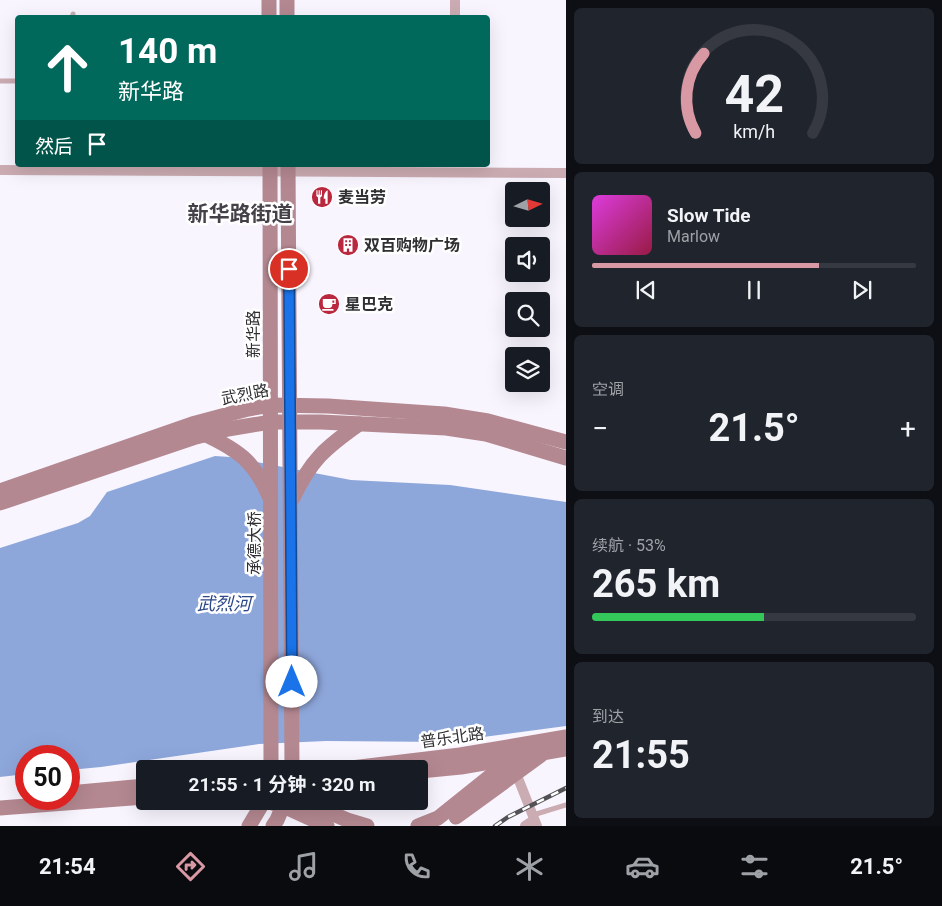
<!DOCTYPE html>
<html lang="zh">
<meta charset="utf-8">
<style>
:root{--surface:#171b24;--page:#20242c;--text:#f1f3f6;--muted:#9ea1a6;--line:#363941;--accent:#d898a4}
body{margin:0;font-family:Roboto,"Noto Sans SC",sans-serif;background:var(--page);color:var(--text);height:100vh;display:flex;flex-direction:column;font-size:19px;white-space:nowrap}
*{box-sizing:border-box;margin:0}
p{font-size:16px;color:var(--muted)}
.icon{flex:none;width:28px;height:28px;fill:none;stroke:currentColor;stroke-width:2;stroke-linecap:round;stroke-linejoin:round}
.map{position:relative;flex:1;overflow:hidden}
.details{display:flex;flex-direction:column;gap:8px;padding:8px;background:#0d0f14;width:376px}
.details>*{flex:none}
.top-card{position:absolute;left:15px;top:15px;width:475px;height:152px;border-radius:5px;box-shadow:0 5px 20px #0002;background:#00695c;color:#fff;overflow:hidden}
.needle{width:32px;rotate:85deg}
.tools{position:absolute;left:505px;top:182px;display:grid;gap:10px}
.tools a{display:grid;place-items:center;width:45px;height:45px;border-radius:5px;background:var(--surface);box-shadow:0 5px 20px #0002;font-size:25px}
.speed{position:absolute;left:15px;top:745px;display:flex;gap:10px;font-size:25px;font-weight:700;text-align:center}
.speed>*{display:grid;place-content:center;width:65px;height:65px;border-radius:50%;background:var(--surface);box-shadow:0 5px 20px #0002;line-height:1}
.speed .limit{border:8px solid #d22;background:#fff;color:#111}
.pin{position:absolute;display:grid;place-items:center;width:42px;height:42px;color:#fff;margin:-21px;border:2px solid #fff;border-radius:50%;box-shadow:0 1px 5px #0007}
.me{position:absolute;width:55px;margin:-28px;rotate:0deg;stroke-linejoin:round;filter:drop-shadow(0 0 4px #0008)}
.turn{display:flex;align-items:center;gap:18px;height:105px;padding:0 20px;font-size:22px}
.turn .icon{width:65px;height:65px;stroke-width:2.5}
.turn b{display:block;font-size:35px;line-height:42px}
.then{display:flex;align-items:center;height:48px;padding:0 20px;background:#0003;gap:10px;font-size:19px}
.big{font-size:38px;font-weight:700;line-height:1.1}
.details .card{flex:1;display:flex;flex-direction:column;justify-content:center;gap:8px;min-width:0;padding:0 18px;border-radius:8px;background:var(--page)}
.details .dial{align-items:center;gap:0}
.dial svg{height:130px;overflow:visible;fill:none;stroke:var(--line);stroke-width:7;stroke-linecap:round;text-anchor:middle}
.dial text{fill:var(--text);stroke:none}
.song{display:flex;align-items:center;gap:15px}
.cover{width:60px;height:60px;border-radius:8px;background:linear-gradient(135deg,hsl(300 70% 55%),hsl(340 70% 35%))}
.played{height:5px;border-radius:2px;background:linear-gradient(90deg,var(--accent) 70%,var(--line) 70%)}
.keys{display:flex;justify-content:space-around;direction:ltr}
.heat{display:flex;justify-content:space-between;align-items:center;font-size:28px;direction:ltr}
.charge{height:8px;border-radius:4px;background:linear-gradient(90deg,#34c759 53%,var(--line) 0)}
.trip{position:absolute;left:136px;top:760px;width:292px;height:50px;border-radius:5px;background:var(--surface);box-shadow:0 5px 20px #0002;font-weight:700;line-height:50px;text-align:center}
.menu{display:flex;height:80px;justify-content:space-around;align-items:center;background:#090b0e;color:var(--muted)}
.menu .icon{width:35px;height:35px}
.menu .selected{color:var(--accent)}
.menu b{font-size:22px;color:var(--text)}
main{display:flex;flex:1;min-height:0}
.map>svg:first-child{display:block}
.water{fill:#8ea7db}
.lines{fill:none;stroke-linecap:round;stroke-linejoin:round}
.service{stroke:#cbacb2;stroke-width:5}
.minor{stroke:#cbacb2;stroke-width:10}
.secondary{stroke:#b48891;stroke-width:15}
.rail-casing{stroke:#525155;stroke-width:4.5}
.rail{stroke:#fff;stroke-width:2.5;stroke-dasharray:8;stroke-linecap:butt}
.route-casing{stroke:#114b97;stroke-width:12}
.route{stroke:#1a73e8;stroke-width:9}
.labels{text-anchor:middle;stroke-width:5;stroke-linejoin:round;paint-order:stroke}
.poi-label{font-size:16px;font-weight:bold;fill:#302f32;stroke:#fff;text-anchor:start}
.street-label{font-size:16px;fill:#302f32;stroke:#fff}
.water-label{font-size:18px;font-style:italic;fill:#2d4989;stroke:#fff}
.district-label{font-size:21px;font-weight:bold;fill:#444148;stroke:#fff}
</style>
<main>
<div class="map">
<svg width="566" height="826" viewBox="0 0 566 826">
<rect width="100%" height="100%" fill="#f8f5fe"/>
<!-- water -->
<polygon class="water" points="215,456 230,457 351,480 450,485 566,502 566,726 445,742 326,741 259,744 101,767 69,770 69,756 26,756 26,774 0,777 0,548 78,523 90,516 107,492"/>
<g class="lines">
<!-- service -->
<g class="service">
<polyline points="72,18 73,14"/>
<polyline points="0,81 18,81"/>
<polyline points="533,815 566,805"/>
</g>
<!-- minor -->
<g class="minor">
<polyline points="455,18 455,0"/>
<polyline points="0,170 566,173"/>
<polyline points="516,773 537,826"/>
<polyline points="525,826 534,820"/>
</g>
<!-- secondary -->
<g class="secondary">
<polyline points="269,0 269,18"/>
<polyline points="287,0 287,18"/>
<polyline points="270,165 271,769"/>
<polyline points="288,165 292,769"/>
<path d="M204,434C238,450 254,461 269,496"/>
<polyline points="0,491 192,424 248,409 271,405 328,406 444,414 488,421 566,442"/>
<path d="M293,498C311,460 325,448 359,424"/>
<polyline points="0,503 196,437 228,429 271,422 321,422 446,428 486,434 566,458"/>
<polyline points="343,769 460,755 566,737"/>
<polyline points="420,771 461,767 566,749"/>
<polyline points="69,793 145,786"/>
<polyline points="266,801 283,806 327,826"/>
<polyline points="303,801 347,820 367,826"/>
<polyline points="0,808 145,797"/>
<polyline points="456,817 541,755"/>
<polyline points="249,826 264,801"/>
<polyline points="273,826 277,820 285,801"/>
<polyline points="418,826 438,818 513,758"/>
</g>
<!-- rail casing -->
<g class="rail-casing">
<polyline id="rail" points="495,826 508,817 566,788"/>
</g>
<!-- rail -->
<use href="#rail" class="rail"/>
</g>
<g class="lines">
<!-- route casing -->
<g class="route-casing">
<polyline id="route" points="289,269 292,682"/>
</g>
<!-- route -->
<use href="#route" class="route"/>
</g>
<!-- icons -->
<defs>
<g id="restaurant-disc" transform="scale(1.125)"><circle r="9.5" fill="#ba2840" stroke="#fff"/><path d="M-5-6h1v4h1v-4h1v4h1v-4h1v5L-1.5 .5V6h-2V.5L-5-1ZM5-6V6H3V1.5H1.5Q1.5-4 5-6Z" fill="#fff"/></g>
<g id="building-disc" transform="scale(1.125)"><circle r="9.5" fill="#ba2840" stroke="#fff"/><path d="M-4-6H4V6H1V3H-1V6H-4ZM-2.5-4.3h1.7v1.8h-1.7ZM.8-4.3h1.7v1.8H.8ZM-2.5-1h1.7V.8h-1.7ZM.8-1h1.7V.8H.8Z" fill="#fff"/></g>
<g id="cafe-disc" transform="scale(1.125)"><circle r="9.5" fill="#ba2840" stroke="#fff"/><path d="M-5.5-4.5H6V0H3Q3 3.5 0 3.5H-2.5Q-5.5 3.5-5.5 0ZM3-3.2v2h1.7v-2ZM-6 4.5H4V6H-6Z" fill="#fff"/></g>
</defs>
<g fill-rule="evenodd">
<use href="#restaurant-disc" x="322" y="197"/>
<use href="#building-disc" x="348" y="245"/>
<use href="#cafe-disc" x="329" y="304"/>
</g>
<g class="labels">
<!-- poi labels -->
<g class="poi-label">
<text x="338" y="203">麦当劳</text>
<text x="364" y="251">双百购物广场</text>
<text x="345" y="310">星巴克</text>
</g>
<!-- street labels -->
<g class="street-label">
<text transform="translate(253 334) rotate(-90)" y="6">新华路</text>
<text transform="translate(245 394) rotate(-11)" y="6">武烈路</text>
<text transform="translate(254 543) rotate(-90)" y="6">承德大桥</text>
<text transform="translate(452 737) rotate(-8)" y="6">普乐北路</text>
</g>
<!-- water labels -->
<g class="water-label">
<text x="224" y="610">武烈河</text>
</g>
<!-- district labels -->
<g class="district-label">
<text x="240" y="221">新华路街道</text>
</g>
</g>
</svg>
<div class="tools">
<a><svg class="needle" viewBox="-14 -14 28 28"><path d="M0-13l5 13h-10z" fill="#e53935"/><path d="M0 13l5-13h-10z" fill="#9ea1a6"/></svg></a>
<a><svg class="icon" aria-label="sound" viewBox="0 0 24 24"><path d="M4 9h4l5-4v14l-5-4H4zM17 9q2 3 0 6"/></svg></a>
<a><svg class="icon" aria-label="search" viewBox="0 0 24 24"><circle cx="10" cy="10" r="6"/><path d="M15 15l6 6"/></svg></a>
<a><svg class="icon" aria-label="layers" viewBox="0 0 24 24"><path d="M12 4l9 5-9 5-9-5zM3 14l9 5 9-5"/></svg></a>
</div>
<div class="speed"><div class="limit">50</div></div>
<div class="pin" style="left:289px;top:269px;background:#d93025"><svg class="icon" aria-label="arrive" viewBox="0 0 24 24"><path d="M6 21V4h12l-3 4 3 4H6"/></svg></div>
<svg class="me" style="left:292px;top:682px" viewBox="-20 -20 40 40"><circle r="19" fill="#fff"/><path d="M0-13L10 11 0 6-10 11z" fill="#1a73e8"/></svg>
<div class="trip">21:55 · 1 分钟 · 320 m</div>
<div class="top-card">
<div class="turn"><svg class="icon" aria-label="ahead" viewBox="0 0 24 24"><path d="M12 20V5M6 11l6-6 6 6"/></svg><div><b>140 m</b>新华路</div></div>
<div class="then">然后<svg class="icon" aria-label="arrive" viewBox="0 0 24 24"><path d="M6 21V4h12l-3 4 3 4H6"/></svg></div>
</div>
</div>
<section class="details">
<div class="card dial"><svg viewBox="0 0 100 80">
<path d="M14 69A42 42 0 1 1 86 69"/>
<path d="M14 69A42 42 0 0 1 19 20" stroke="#d898a4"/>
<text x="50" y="56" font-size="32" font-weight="700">42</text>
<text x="50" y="72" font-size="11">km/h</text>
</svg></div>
<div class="card">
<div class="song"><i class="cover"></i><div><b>Slow Tide</b><p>Marlow</p></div></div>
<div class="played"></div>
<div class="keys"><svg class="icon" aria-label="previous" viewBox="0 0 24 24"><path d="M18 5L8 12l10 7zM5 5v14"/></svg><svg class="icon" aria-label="pause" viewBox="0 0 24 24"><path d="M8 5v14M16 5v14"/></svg><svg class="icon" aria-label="next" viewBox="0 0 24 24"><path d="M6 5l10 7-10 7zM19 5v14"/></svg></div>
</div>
<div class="card"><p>空调</p>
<div class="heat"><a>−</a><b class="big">21.5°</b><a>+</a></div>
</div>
<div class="card"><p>续航 · 53%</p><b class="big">265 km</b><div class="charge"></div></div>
<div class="card"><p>到达</p><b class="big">21:55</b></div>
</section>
</main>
<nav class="menu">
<b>21:54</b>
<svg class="icon selected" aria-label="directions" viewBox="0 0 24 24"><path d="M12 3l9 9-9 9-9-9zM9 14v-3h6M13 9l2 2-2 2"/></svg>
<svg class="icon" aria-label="music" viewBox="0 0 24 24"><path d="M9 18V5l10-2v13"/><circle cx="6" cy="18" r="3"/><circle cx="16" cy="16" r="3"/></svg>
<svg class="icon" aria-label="phone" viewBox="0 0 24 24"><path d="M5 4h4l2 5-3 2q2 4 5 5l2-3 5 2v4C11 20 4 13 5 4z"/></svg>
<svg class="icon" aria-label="climate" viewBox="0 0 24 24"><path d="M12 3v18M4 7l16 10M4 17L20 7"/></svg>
<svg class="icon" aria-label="car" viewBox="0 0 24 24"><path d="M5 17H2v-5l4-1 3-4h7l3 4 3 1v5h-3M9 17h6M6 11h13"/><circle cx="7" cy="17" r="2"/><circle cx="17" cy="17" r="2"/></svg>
<svg class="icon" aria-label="filters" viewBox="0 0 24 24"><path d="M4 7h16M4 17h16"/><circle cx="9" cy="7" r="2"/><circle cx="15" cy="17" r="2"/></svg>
<b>21.5°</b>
</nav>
